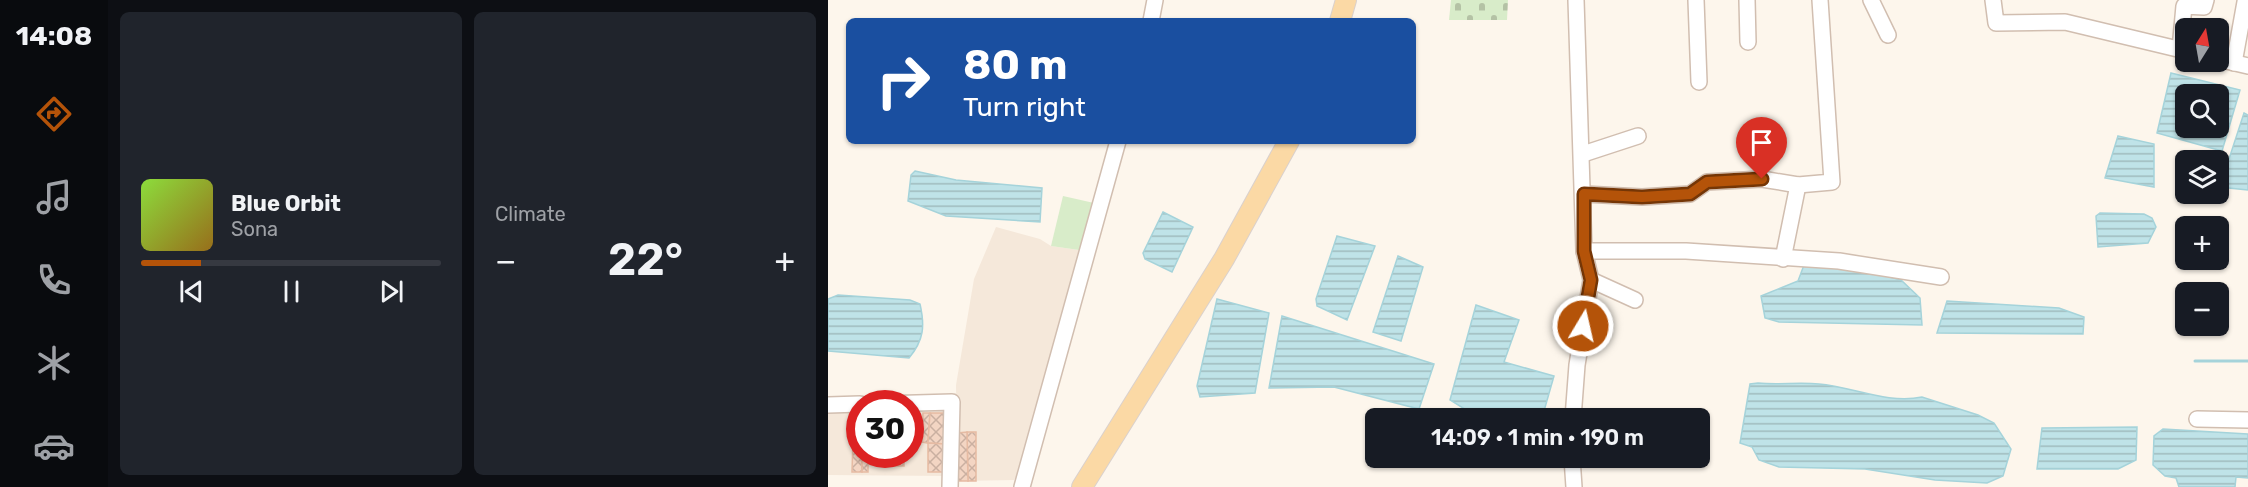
<!DOCTYPE html>
<meta charset="utf-8">
<style>
:root{--surface:#171b24;--page:#20242c;--text:#f1f3f6;--muted:#9ea1a6;--line:#363941;--accent:#b45309}
body{margin:0;font-family:Rubik,sans-serif;background:var(--page);color:var(--text);height:100vh;display:flex;flex-direction:column;font-size:22px;white-space:nowrap}
*{box-sizing:border-box;margin:0}
p{font-size:20px;color:var(--muted)}
.icon{flex:none;width:33px;height:33px;fill:none;stroke:currentColor;stroke-width:2;stroke-linecap:round;stroke-linejoin:round}
.map{position:relative;flex:1;overflow:hidden}
.sheet{display:flex;flex-direction:column;gap:12px;padding:12px;background:#0d0f14;width:720px}
.sheet>*{flex:none}
.top-card{position:absolute;left:18px;top:18px;width:570px;height:126px;border-radius:9px;box-shadow:0 2px 4px #0004;background:#1a4fa0;color:#fff;overflow:hidden}
.needle{width:39px;rotate:11deg}
.tools{position:absolute;left:1347px;top:18px;display:grid;gap:12px}
.tools a{display:grid;place-items:center;width:54px;height:54px;border-radius:9px;background:var(--surface);box-shadow:0 2px 4px #0004;font-size:30px}
.speed{position:absolute;left:18px;top:390px;display:flex;gap:12px;font-size:30px;font-weight:700;text-align:center}
.speed>*{display:grid;place-content:center;width:78px;height:78px;border-radius:50%;background:var(--surface);box-shadow:0 2px 4px #0004;line-height:1}
.speed .limit{border:9px solid #d22;background:#fff;color:#111}
.pin{position:absolute;display:grid;place-items:center;width:51px;height:51px;color:#fff;margin:-62px -26px;border-radius:50% 50% 50% 0;rotate:-45deg;box-shadow:0 0 6px #0007}
.pin .icon{rotate:45deg}
.me{position:absolute;width:66px;margin:-33px;rotate:9deg;stroke-linejoin:round;filter:drop-shadow(0 0 4px #0008)}
.turn{display:flex;align-items:center;gap:21px;height:126px;padding:0 18px;font-size:27px}
.turn .icon{width:78px;height:78px;stroke-width:2.5}
.turn b{display:block;font-size:42px;line-height:51px}
.big{font-size:45px;font-weight:600;line-height:1.1}
.sheet .tile{flex:1;display:flex;flex-direction:column;justify-content:center;gap:9px;min-width:0;padding:0 21px;border-radius:9px;background:var(--page)}
.song{display:flex;align-items:center;gap:18px}
.cover{width:72px;height:72px;border-radius:9px;background:linear-gradient(135deg,hsl(90 70% 55%),hsl(40 70% 35%))}
.played{height:6px;border-radius:3px;background:linear-gradient(90deg,var(--accent) 20%,var(--line) 20%)}
.keys{display:flex;justify-content:space-around;direction:ltr}
.heat{display:flex;justify-content:space-between;align-items:center;font-size:33px;direction:ltr}
.sheet .tiles{flex:1;display:grid;gap:12px;grid-template-columns:repeat(2,1fr)}
.trip{position:absolute;left:537px;top:408px;width:345px;height:60px;border-radius:9px;background:var(--surface);box-shadow:0 2px 4px #0004;font-weight:600;line-height:60px;text-align:center}
main{display:flex;flex:1;min-height:0}
.dock{display:flex;flex-direction:column;width:108px;justify-content:space-around;align-items:center;background:#090b0e;color:var(--muted)}
.dock .icon{width:42px;height:42px}
.dock .active{color:var(--accent)}
.dock b{font-size:27px;color:var(--text)}
.map>svg:first-child{display:block}
.residential{fill:#f5e8da}
.grass{fill:#d8ecc9}
.cemetery{fill:url(#cemetery-stones)}
.water{fill:url(#water-rules);stroke:#a5d3da;stroke-width:1.5;fill-rule:evenodd}
.lines{fill:none;stroke-linecap:round;stroke-linejoin:round}
.stream{stroke:#a5d3da;stroke-width:3}
.building{fill:url(#building-cross-hatch);stroke:#e6bba3;stroke-width:1.5}
.minor-casing{stroke:#d1beb0;stroke-width:18}
.major-casing{stroke:#dad1cd;stroke-width:22}
.minor{stroke:#fff;stroke-width:15}
.major{stroke:#fbd9a5;stroke-width:20}
.route-casing{stroke:#753606;stroke-width:15}
.route{stroke:#b45309;stroke-width:10}
</style>
<main>
<nav class="dock">
<b>14:08</b>
<svg class="icon active" aria-label="directions" viewBox="0 0 24 24"><path d="M12 3l9 9-9 9-9-9zM9 14v-3h6M13 9l2 2-2 2"/></svg>
<svg class="icon" aria-label="music" viewBox="0 0 24 24"><path d="M9 18V5l10-2v13"/><circle cx="6" cy="18" r="3"/><circle cx="16" cy="16" r="3"/></svg>
<svg class="icon" aria-label="phone" viewBox="0 0 24 24"><path d="M5 4h4l2 5-3 2q2 4 5 5l2-3 5 2v4C11 20 4 13 5 4z"/></svg>
<svg class="icon" aria-label="climate" viewBox="0 0 24 24"><path d="M12 3v18M4 7l16 10M4 17L20 7"/></svg>
<svg class="icon" aria-label="car" viewBox="0 0 24 24"><path d="M5 17H2v-5l4-1 3-4h7l3 4 3 1v5h-3M9 17h6M6 11h13"/><circle cx="7" cy="17" r="2"/><circle cx="17" cy="17" r="2"/></svg>
</nav>
<section class="sheet">
<div class="tiles">
<div class="tile">
<div class="song"><i class="cover"></i><div><b>Blue Orbit</b><p>Sona</p></div></div>
<div class="played"></div>
<div class="keys"><svg class="icon" aria-label="previous" viewBox="0 0 24 24"><path d="M18 5L8 12l10 7zM5 5v14"/></svg><svg class="icon" aria-label="pause" viewBox="0 0 24 24"><path d="M8 5v14M16 5v14"/></svg><svg class="icon" aria-label="next" viewBox="0 0 24 24"><path d="M6 5l10 7-10 7zM19 5v14"/></svg></div>
</div>
<div class="tile"><p>Climate</p>
<div class="heat"><a>−</a><b class="big">22°</b><a>+</a></div>
</div>
</div>
</section>
<div class="map">
<svg width="1420" height="487" viewBox="0 0 1420 487">
<defs>
<pattern id="cemetery-stones" width="16" height="16" patternUnits="userSpaceOnUse" patternTransform="scale(1.5)"><rect width="16" height="16" fill="#d8ecc9"/><path d="M2 7V4a2 2 0 0 1 4 0v3zM10 15v-3a2 2 0 0 1 4 0v3z" fill="#b4c2a5"/></pattern>
<pattern id="water-rules" width="6" height="5" patternUnits="userSpaceOnUse" patternTransform="scale(1.5)"><rect width="6" height="5" fill="#bfe3e8"/><path d="M0 2.5h6" fill="none" stroke="#a0bbbe"/></pattern>
<pattern id="building-cross-hatch" width="8" height="8" patternUnits="userSpaceOnUse" patternTransform="scale(1.5)"><rect width="8" height="8" fill="#f3d5c3"/><path d="M0 0l8 8M0 8l8-8" fill="none" stroke="#cab0a1"/></pattern>
</defs>
<rect width="100%" height="100%" fill="#fdf6ec"/>
<!-- residential -->
<g class="residential">
<polygon points="168,227 212,239 223,246 251,250 194,468 186,480 129,481 128,385 146,279"/>
<polygon points="31,409 32,454 82,454 83,410 119,410 118,476 0,475 0,412"/>
</g>
<!-- grass -->
<polygon class="grass" points="235,196 266,203 251,250 223,246"/>
<!-- cemetery -->
<polygon class="cemetery" points="623,0 680,0 679,20 621,20"/>
<!-- water -->
<g class="water">
<path d="M1343,73L1412,90L1394,151L1329,133ZM1358,94H1390V128H1358Z"/>
<polygon points="1416,113 1420,115 1420,190 1391,187 1391,171 1401,159"/>
<polygon points="1290,136 1326,144 1326,187 1277,178"/>
<polygon points="87,171 128,180 214,188 212,222 118,216 80,201 83,175"/>
<polygon points="335,212 365,227 344,272 317,259 315,253"/>
<polygon points="1272,213 1316,214 1324,218 1328,227 1320,243 1270,247 1268,216"/>
<polygon points="509,236 547,246 519,320 489,306 488,299"/>
<polygon points="570,256 595,267 573,341 545,332"/>
<polygon points="976,265 1036,270 1073,280 1092,298 1094,325 951,322 937,318 933,296 970,281"/>
<path d="M10,295L82,300L92,304C97,326 96,340 81,358L0,351V299Z"/>
<polygon points="389,299 441,313 427,393 372,397 369,386"/>
<polygon points="1119,301 1231,308 1256,317 1255,334 1109,333"/>
<polygon points="648,305 691,320 676,362 726,376 714,418 651,418 622,400"/>
<polygon points="454,316 606,364 591,409 506,387 441,388"/>
<path d="M930,383C951,385 971,382 991,384C1025,387 1059,404 1094,397L1150,415L1166,423L1183,449L1175,476L1159,483L1107,480L1037,469L951,467L931,460L924,447L912,443L922,384Z"/>
<polygon points="1309,427 1308,460 1290,469 1209,469 1214,428"/>
<polygon points="1335,429 1420,434 1420,478 1408,477 1407,487 1351,487 1348,478 1337,476 1325,465 1326,436"/>
</g>
<g class="lines">
<!-- stream -->
<polyline class="stream" points="1367,361 1420,361"/>
</g>
<!-- building -->
<g class="building">
<polygon points="95,413 102,413 100,443 94,442"/>
<polygon points="102,413 117,413 117,444 100,443"/>
<polygon points="139,432 148,432 148,481 140,481"/>
<polygon points="139,432 140,481 129,481 129,433"/>
<polygon points="25,438 32,438 34,472 24,472"/>
<polygon points="100,443 117,444 117,472 100,472"/>
<rect x="34" y="454" width="6" height="18"/>
<rect x="67" y="454" width="9" height="12"/>
</g>
<g class="lines">
<!-- minor casing -->
<g class="minor-casing">
<g id="minor">
<polyline points="868,0 871,82"/>
<polyline points="919,0 920,42"/>
<polyline points="1043,0 1060,35"/>
<polyline points="1165,0 1168,23 1237,22 1358,51"/>
<polyline points="323,21 327,0"/>
<polyline points="1352,49 1356,6 1376,7 1378,0"/>
<polyline points="1390,59 1420,66"/>
<polyline points="1406,63 1417,2"/>
<polyline points="755,154 810,136"/>
<polyline points="756,194 814,197 862,194 879,182 934,179 970,185 1004,182 992,0"/>
<polyline points="756,251 858,251 1011,261 1113,277"/>
<polyline points="955,259 970,185"/>
<polyline points="763,280 807,300"/>
<polyline points="53,404 124,402 122,487"/>
<polyline points="0,405 32,404"/>
<polyline points="745,418 749,365 763,280 756,251 748,0"/>
<polyline points="1369,419 1420,420"/>
<polyline points="744,458 746,487"/>
<polyline points="194,487 290,141"/>
</g>
</g>
<!-- major casing -->
<g class="major-casing">
<g id="major">
<polyline points="512,21 518,0"/>
<polyline points="254,487 396,259 461,141"/>
</g>
</g>
<!-- minor -->
<use href="#minor" class="minor"/>
<!-- major -->
<use href="#major" class="major"/>
</g>
<g class="lines">
<!-- route casing -->
<g class="route-casing">
<polyline id="route" points="755,326 763,280 756,251 756,194 814,197 862,194 879,182 934,179"/>
</g>
<!-- route -->
<use href="#route" class="route"/>
</g>
</svg>
<div class="tools">
<a><svg class="needle" viewBox="-14 -14 28 28"><path d="M0-13l5 13h-10z" fill="#e53935"/><path d="M0 13l5-13h-10z" fill="#9ea1a6"/></svg></a>
<a><svg class="icon" aria-label="search" viewBox="0 0 24 24"><circle cx="10" cy="10" r="6"/><path d="M15 15l6 6"/></svg></a>
<a><svg class="icon" aria-label="layers" viewBox="0 0 24 24"><path d="M12 4l9 5-9 5-9-5zM3 14l9 5 9-5"/></svg></a>
<a>+</a>
<a>−</a>
</div>
<div class="speed"><div class="limit">30</div></div>
<div class="pin" style="left:934px;top:179px;background:#d93025"><svg class="icon" aria-label="arrive" viewBox="0 0 24 24"><path d="M6 21V4h12l-3 4 3 4H6"/></svg></div>
<svg class="me" style="left:755px;top:326px" viewBox="-20 -20 40 40"><circle r="17" fill="#b45309" stroke="#fff" stroke-width="3"/><path d="M0-11L8 9 0 5-8 9z" fill="#fff"/></svg>
<div class="trip">14:09 · 1 min · 190 m</div>
<div class="top-card">
<div class="turn"><svg class="icon" aria-label="right" viewBox="0 0 24 24"><path d="M7 20v-9h11M14 6l5 5-5 5"/></svg><div><b>80 m</b>Turn right</div></div>
</div>
</div>
</main>
